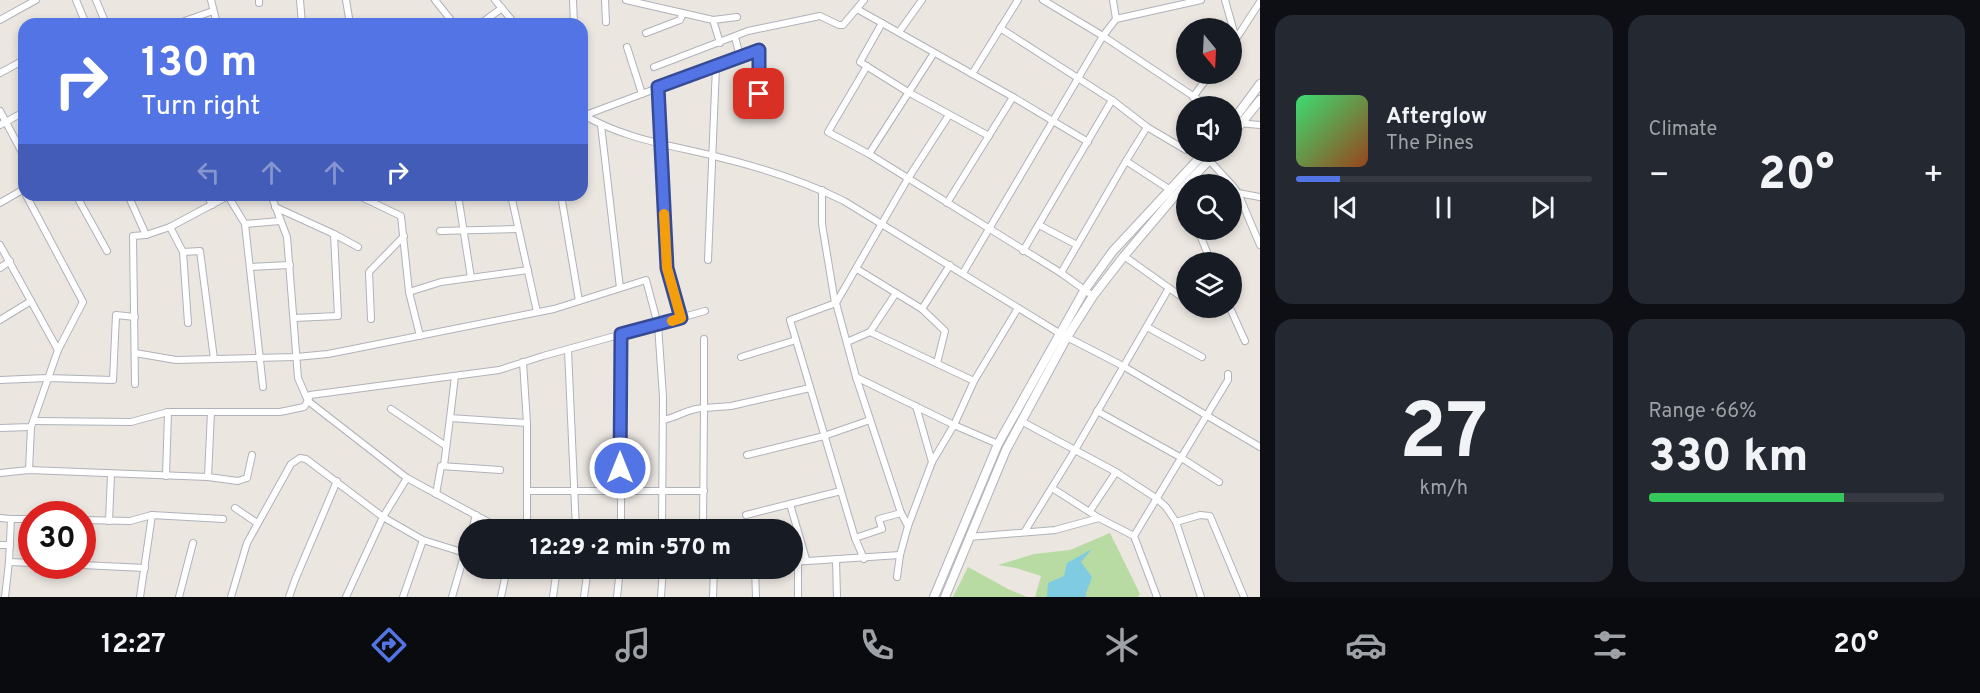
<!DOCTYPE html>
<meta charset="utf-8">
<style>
:root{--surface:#171b24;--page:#242831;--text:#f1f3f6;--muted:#9ea1a6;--line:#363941;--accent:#5374e5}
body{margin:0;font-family:Overpass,sans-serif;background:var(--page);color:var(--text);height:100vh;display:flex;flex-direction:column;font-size:22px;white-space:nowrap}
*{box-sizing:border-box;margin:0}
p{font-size:20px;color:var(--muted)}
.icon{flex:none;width:33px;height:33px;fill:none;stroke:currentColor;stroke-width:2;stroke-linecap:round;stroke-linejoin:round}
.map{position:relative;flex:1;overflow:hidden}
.details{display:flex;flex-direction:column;gap:15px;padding:15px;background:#0d0f14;width:720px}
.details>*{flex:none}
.banner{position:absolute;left:18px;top:18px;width:570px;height:183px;border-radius:18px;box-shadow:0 3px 9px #0003;background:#5374e5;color:#fff;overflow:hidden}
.needle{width:39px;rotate:162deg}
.tools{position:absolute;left:1176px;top:18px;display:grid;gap:12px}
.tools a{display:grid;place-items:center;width:66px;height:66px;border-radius:50%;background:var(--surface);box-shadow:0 3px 9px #0003;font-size:30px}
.speed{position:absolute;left:18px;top:501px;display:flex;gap:12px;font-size:30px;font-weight:700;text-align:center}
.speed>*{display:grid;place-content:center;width:78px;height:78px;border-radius:50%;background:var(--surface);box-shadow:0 3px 9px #0003;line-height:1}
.speed .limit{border:9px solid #d22;background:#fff;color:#111}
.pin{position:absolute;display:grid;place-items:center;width:51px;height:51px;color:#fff;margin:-26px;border-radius:12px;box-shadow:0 3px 9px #0006}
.me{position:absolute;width:66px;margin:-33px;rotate:0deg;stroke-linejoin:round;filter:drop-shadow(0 0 4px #0008)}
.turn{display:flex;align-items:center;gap:21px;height:126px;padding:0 24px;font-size:27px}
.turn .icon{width:78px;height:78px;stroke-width:2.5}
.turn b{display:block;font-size:42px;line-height:51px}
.lanes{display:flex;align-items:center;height:57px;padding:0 24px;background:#0003;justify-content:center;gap:30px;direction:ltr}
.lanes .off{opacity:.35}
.big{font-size:45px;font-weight:800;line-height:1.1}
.details .card{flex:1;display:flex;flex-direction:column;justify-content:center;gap:9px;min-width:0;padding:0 21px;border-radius:18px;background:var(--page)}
.details .dial{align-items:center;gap:0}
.dial b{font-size:78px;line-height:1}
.song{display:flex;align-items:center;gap:18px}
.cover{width:72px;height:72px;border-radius:9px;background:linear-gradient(135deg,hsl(140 70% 55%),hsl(20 70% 35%))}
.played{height:6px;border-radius:3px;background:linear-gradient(90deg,var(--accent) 15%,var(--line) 15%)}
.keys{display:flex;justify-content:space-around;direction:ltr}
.heat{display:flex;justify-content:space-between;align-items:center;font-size:33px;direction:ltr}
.charge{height:9px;border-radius:4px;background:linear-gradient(90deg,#34c759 66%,var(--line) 0)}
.details .tiles{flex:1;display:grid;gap:15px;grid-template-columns:repeat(2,1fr)}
.trip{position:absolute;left:458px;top:519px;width:345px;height:60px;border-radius:30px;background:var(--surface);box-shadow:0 3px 9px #0003;font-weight:800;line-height:60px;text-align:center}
.dock{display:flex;height:96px;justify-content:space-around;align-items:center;background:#090b0e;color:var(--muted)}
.dock .icon{width:42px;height:42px}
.dock .selected{color:var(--accent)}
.dock b{font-size:27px;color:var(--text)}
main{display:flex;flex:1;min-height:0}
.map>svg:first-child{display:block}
.green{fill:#b8dba3}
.water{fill:#7fcbe1}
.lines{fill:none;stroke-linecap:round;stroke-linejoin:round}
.minor-casing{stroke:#b0b2ba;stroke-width:8}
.secondary-casing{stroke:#b0b2ba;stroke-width:10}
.minor{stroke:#fff;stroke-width:6}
.secondary{stroke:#fff;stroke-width:8}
.route-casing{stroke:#364b95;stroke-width:15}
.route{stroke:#5374e5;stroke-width:10}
.slow{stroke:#f59e0b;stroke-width:10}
</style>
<main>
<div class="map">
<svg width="1260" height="597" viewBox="0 0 1260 597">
<rect width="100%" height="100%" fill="#ebe6e0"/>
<!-- green -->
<g class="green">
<polygon points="1110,533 1140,594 1138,597 1035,597 1041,576 1016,568 998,565 1034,554 1070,550"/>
<polygon points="968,567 1008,589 1027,597 953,597"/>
</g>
<!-- water -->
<polygon class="water" points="1092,549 1081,562 1092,577 1086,593 1086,597 1047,597 1048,583 1064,576 1067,563"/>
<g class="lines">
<!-- minor casing -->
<g class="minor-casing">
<g id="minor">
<polyline points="76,0 86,24"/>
<polyline points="96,0 106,24"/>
<polyline points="211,0 217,24"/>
<polyline points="259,0 259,3"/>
<polyline points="300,0 302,24"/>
<polyline points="346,0 350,24"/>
<polyline points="435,0 454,24"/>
<polyline points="495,0 515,24"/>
<polyline points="573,0 574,24"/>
<polyline points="605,0 606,22"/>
<polyline points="626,0 713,20 720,43"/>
<polyline points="1043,0 1103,36 1208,106"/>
<polyline points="1225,0 1236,39"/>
<polyline points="857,9 1013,97 1088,142"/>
<polyline points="1116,19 1201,0"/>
<polyline points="0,20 36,0"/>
<polyline points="713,20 737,17"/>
<polyline points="882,23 860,62 908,92 989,136"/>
<polyline points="176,24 213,11"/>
<polyline points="480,24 502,8"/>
<polyline points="1000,28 1112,100 1147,127 1186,150"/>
<polyline points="899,32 922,0"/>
<polyline points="646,33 680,20 683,13"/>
<polyline points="735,37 740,57"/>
<polyline points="1232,45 1260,2"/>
<polyline points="627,47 642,94"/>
<polyline points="867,66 828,132 869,154 1061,273 1093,296"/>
<polyline points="654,67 748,31 820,16 839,25 843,25 864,0"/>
<polyline points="0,73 24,60"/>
<polyline points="972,74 1018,0"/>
<polyline points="659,88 667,268 681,318"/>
<polyline points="1193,97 1210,74"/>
<polyline points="0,111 24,156"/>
<path d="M582,114C621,138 670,145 714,156C760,167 802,180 844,201L1059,333L1123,366L1260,447"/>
<polyline points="583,116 759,50 759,94"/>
<polyline points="1238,123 1260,125"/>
<polyline points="0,125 24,112"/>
<polyline points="601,125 620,288"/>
<polyline points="869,154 934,53"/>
<polyline points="1209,160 1231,184"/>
<polyline points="1126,161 1147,127"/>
<polyline points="1232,185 1238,193 1260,245"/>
<polyline points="822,190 822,224 835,303"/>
<polyline points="1182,190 1186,202"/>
<polyline points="1238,193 1260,197"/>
<polyline points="76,195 107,251"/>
<polyline points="128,195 146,235 170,227 228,196 245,224 263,387"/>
<polyline points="207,195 212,205"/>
<polyline points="271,195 287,237 298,378 308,401 310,395 499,370 543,356 705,311"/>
<polyline points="357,195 401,216 409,292 441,282 528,270"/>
<polyline points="458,195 471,278"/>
<polyline points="511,195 537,312"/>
<polyline points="561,195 579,301"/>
<polyline points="0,203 24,189"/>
<polyline points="947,203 1013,97"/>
<polyline points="275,207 334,234"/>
<polyline points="245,224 280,221"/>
<polyline points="1039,225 1077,245"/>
<polyline points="170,227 183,252 200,251 214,359"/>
<polyline points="1198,230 1211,262"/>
<polyline points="440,231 517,229"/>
<polyline points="0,245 58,350"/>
<polyline points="1023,251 1112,100"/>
<polyline points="183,252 188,323"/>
<polyline points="1124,256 1186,300"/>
<polyline points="708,260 716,66"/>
<polyline points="251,267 290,265"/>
<polyline points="0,268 10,261"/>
<polyline points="857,269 922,309 950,265"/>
<polyline points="963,273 1103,36 1116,19 1113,0"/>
<polyline points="1061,273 1126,161 1169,189"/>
<polyline points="409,292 420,336"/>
<polyline points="836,303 907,180 949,115"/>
<polyline points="1230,308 1245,341"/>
<polyline points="922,309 945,331 937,363"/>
<polyline points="294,318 338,316 334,234 358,247"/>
<polyline points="371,319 369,272 404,236"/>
<polyline points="0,320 31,301"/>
<polyline points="1147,327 1202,357"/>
<polyline points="870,332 974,381"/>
<polyline points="847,342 870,332 896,293"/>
<polyline points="568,350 576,530"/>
<polyline points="135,353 176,360 296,357 328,354 554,309 646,280 658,325 663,397 662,530"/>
<polyline points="741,357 796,340"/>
<polyline points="523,362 527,423"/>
<polyline points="455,376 450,418 527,423 527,530"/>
<polyline points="856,377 954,425 998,444"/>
<polyline points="0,380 47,378 113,380 116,315 135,317"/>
<polyline points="135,384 133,236 146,235"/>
<polyline points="916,406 932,462"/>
<polyline points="391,409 446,446"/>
<polyline points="1097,411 1180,457 1219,482"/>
<path d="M663,420C678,417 689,408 704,408V339"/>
<polyline points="34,421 131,422 168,412 280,412 304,407 308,401 407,478 503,530"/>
<polyline points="1021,421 1116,472 1156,498 1166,507 1176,522 1201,597"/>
<polyline points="0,428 31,427 58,350 83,302 26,195"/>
<polyline points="747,455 824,436 870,420"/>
<polyline points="444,465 450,418"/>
<polyline points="29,470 31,427"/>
<polyline points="0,473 29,470 208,477 238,481 247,478 252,455"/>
<polyline points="166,476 168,412"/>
<polyline points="208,477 211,412"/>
<polyline points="1052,488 1099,518 1134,536"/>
<polyline points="527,491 704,491"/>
<polyline points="436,494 441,466 500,470"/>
<polyline points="790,504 806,559"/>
<polyline points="235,508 257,523"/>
<polyline points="1090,511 1116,472"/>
<polyline points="746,515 841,491"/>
<polyline points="0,518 11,519"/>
<polyline points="82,520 130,521 152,515 223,519"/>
<polyline points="109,521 111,474"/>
<polyline points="1176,522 1200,515 1210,516 1244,597"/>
<polyline points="472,530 476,515"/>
<polyline points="621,530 621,334"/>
<polyline points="703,530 704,408 731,406 810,388"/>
<polyline points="1025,531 1075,450 1169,288"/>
<polyline points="969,537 1055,530 1099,518"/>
<polyline points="855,538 790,320 836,303 856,377 901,513 908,526"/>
<polyline points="0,545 10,545"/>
<polyline points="836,559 837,597"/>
<polyline points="864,559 855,538 882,529 879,519 901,513"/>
<polyline points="798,561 798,597"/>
<polyline points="9,562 32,563"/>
<polyline points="792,562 900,555"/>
<polyline points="82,565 145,568"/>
<polyline points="755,568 756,597"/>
<polyline points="897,577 900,555 908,526 932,462 954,425 974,381 1018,308"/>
<polyline points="5,597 9,562 11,519 32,519"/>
<polyline points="140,597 152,515"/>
<polyline points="179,597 193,543"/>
<polyline points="231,597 247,543 291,464 300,458 306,459 383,517 423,540 465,553"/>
<polyline points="289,597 295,580 337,481"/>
<polyline points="346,597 383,517 407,478"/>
<polyline points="403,597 423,540"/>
<polyline points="452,597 468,542"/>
<polyline points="501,597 507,568"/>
<polyline points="553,597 557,568"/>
<polyline points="584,597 588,568"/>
<polyline points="617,597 620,568"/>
<polyline points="661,597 663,568"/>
<polyline points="713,597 714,568"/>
<polyline points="1157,597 1134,536 1228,380 1228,374"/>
</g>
</g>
<!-- secondary casing -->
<g class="secondary-casing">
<g id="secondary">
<polyline points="1232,122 1260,84"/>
<polyline points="1232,135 1260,100"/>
<polyline points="934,597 998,444 1084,291 1113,251 1205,152"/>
<polyline points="945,597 1006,450 1067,337 1093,296 1124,256 1173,198 1217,152"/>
</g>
</g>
<!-- minor -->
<use href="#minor" class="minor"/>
<!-- secondary -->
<use href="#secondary" class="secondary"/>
</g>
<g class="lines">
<!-- route casing -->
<g class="route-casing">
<polyline id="route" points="620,468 621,334 681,318 667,268 658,87 759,50 759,94"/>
</g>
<!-- route -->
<use href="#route" class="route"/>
<!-- slow -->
<polyline class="slow" points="664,214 667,268 681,318 672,321"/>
</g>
</svg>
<div class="tools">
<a><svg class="needle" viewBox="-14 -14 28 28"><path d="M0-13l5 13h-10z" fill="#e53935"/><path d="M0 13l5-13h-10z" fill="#9ea1a6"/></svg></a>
<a><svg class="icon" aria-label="sound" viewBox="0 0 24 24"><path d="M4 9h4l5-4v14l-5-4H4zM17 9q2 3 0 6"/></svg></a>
<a><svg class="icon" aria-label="search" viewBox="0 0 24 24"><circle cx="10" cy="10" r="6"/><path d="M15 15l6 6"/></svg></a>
<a><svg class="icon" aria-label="layers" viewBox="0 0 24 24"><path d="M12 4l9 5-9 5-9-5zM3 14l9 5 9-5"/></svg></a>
</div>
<div class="speed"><div class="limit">30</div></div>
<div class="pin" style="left:759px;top:94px;background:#d93025"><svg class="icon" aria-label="arrive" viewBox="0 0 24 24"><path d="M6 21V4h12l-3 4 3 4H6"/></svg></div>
<svg class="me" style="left:620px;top:468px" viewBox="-20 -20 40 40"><circle r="17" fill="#5374e5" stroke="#fff" stroke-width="3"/><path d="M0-11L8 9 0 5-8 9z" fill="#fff"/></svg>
<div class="trip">12:29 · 2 min · 570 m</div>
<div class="banner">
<div class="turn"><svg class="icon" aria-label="right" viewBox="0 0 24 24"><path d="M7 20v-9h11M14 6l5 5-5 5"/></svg><div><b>130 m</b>Turn right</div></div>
<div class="lanes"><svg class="icon off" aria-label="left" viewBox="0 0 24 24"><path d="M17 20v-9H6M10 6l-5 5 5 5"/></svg><svg class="icon off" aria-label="ahead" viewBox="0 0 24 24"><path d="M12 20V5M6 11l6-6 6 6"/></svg><svg class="icon off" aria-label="ahead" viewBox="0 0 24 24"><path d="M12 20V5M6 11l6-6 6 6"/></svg><svg class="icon" aria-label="right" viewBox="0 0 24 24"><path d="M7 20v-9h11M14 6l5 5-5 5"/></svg></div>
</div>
</div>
<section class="details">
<div class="tiles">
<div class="card">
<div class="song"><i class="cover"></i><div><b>Afterglow</b><p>The Pines</p></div></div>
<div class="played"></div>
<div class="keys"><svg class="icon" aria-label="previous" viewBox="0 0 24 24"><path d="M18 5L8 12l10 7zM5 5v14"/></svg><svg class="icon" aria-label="pause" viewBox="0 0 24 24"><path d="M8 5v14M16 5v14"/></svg><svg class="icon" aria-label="next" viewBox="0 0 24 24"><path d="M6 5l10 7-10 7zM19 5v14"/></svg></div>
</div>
<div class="card"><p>Climate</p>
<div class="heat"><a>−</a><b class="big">20°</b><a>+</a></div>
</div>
<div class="card dial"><b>27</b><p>km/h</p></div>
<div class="card"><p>Range · 66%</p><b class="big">330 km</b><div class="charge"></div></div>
</div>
</section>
</main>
<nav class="dock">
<b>12:27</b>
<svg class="icon selected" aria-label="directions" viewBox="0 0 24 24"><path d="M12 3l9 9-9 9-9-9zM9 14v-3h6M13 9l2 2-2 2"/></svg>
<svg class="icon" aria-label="music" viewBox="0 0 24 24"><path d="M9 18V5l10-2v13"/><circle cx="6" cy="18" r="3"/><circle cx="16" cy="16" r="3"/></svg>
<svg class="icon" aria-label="phone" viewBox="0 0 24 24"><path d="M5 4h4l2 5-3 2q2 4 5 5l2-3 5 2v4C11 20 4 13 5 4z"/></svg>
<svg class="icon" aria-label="climate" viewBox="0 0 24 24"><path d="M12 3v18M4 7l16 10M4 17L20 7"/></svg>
<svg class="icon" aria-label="car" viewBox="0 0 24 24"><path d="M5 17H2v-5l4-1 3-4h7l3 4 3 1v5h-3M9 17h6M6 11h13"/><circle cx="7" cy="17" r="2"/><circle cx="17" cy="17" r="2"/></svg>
<svg class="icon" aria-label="filters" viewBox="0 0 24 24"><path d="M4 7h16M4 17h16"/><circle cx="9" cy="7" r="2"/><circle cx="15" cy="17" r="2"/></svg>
<b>20°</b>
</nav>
